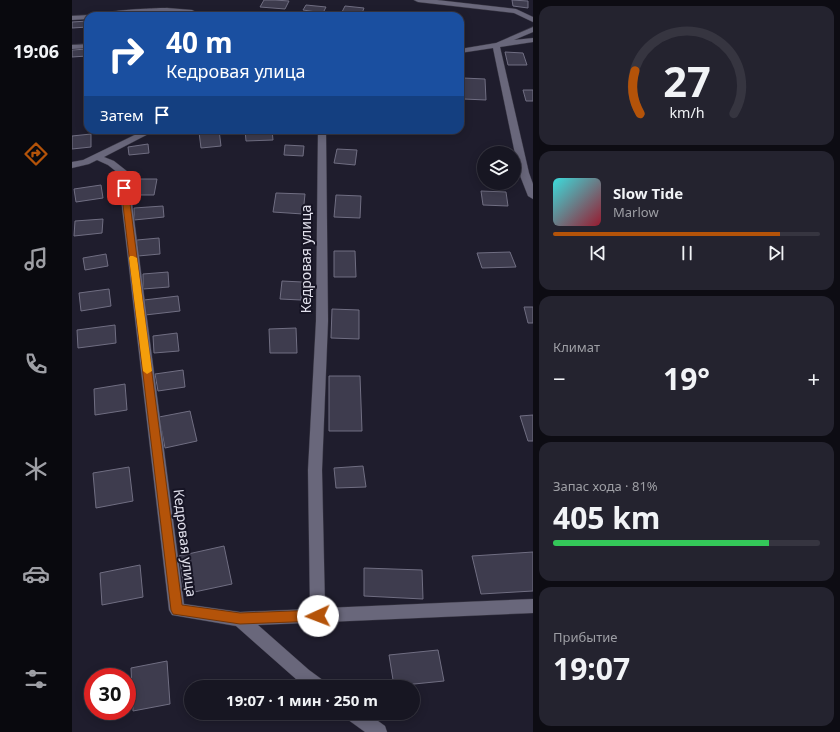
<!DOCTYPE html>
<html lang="ru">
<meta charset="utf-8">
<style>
:root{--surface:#171622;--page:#24232f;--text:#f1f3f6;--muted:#9e9fa5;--line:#363540;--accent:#b45309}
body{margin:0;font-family:"Noto Sans",sans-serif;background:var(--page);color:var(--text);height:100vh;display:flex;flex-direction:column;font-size:15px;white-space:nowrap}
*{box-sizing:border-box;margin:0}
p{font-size:13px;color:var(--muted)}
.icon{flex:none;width:22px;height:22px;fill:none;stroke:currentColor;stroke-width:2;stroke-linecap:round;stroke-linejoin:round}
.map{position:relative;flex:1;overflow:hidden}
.sheet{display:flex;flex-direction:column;gap:6px;padding:6px;background:#0d0c13;width:307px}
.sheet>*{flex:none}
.guide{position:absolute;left:12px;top:12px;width:380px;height:122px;border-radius:12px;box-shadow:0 2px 10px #0003,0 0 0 1px var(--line);background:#1a4fa0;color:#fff;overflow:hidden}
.tools{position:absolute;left:405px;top:146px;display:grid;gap:8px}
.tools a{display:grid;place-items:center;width:44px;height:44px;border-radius:50%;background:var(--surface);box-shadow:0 2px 10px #0003,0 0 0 1px var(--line);font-size:20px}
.speed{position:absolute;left:12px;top:668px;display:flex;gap:8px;font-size:20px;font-weight:700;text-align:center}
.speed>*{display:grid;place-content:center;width:52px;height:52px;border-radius:50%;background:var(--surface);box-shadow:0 2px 10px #0003,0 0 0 1px var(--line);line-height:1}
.speed .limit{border:6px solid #d22;background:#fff;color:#111}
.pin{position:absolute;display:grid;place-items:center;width:34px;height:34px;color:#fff;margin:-17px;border-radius:8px;box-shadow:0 2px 6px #0006}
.me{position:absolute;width:44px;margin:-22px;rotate:268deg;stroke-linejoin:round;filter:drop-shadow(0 0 3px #0008)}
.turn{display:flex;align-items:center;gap:14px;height:84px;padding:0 16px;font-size:18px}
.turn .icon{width:52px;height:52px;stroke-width:2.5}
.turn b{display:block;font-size:28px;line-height:34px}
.then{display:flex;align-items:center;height:38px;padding:0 16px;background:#0003;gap:8px;font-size:15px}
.big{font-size:30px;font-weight:700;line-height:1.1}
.sheet .card{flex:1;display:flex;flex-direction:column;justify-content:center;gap:6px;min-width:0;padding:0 14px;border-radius:12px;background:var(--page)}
.sheet .dial{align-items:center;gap:0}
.dial svg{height:104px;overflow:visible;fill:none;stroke:var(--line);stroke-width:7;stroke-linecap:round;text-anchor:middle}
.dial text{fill:var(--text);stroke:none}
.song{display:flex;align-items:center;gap:12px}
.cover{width:48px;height:48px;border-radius:6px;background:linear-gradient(135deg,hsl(180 70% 55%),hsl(350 70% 35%))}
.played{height:4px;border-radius:2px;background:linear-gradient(90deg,var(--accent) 85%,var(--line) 85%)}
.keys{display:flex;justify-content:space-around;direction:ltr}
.heat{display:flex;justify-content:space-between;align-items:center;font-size:22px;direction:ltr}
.charge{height:6px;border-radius:3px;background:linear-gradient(90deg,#34c759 81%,var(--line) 0)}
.trip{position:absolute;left:112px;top:680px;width:236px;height:40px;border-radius:20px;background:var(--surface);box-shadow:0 2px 10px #0003,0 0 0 1px var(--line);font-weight:700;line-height:40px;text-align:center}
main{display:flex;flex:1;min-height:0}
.tab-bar{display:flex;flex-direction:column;width:72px;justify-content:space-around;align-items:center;background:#09090e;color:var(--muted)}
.tab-bar .icon{width:28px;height:28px}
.tab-bar .on{color:var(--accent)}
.tab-bar b{font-size:18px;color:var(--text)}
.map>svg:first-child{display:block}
.building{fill:#3e3c4e;stroke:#706e82}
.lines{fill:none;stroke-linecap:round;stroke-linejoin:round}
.minor-casing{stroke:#393744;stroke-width:1}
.minor{fill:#69677b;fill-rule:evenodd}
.route{fill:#b45309;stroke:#753606}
.slow{fill:#f59e0b}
.labels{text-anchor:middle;stroke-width:4;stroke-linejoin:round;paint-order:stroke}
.street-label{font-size:14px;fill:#e1e0ec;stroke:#161424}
</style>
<main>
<nav class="tab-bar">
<b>19:06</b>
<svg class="icon on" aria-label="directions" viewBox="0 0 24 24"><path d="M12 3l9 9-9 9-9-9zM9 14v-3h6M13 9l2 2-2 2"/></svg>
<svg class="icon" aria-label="music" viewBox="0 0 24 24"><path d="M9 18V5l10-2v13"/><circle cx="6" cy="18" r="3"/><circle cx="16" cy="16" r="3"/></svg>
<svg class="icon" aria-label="phone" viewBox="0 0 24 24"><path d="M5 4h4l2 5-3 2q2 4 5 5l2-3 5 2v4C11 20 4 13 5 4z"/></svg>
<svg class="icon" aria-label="climate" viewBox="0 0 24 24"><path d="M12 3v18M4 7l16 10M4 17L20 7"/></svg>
<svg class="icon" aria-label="car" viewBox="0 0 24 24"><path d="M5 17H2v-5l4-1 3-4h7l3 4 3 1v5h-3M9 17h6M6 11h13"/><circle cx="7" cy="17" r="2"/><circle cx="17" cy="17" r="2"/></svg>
<svg class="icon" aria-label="filters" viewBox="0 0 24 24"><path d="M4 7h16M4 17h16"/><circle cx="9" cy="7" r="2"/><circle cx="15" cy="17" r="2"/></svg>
</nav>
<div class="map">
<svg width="461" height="732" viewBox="0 0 461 732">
<rect width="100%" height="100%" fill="#1f1d2d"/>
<!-- building -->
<g class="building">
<polygon points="192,0 203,0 217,1 213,9 188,7"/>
<polygon points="440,0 456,1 456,8 441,6"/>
<polygon points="234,5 254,7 251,13 231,10"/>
<polygon points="273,6 292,8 289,16 269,14"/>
<polygon points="101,12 101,16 38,16"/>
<polygon points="16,21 16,27 0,28 0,22"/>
<polygon points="15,49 15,56 0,57 0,50"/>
<polygon points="433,52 451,53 455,65 436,65"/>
<polygon points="391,78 413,79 414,100 392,99"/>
<polygon points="451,90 461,90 461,101 454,101"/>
<polygon points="147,130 149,146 129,148 127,132"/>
<polygon points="173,130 200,130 201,140 174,141"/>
<polygon points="19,134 19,147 0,149 0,136"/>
<polygon points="76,144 77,153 57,155 56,147"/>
<polygon points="213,145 232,146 231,156 212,155"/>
<polygon points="265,149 285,150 283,165 262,163"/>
<polygon points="63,179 85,179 82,195 60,195"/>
<polygon points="29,185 31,198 4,202 2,189"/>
<polygon points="409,191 434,192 436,206 411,205"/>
<polygon points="204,193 233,194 231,214 201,212"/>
<polygon points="264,195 289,196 288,218 262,217"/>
<polygon points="91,206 92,217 62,220 62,208"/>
<polygon points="31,219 30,233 2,236 3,221"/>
<polygon points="87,238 88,254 66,256 65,240"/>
<polygon points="262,251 283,251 284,277 262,277"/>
<polygon points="438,252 444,267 410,268 405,253"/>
<polygon points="34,254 36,266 13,270 11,258"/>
<polygon points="96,272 97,287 71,289 71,274"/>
<polygon points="210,281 230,282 229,300 208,299"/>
<polygon points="37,289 39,306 9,311 7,293"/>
<polygon points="106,296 108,311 73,315 72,300"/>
<polygon points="452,307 461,307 461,323 456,323"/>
<polygon points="260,309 287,310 287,339 259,338"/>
<polygon points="43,325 44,343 6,348 5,330"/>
<polygon points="224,328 225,353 198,353 197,329"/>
<polygon points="105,333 107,351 82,353 81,336"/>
<polygon points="111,370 113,387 86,391 83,374"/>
<polygon points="257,376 288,376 290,431 257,431"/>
<polygon points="53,384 55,410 23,415 22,389"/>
<polygon points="118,411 125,441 93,448 87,417"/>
<polygon points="461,415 461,441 456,441 448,416"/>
<polygon points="291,466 294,487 264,488 262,468"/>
<polygon points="57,467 61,501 24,508 21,473"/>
<polygon points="152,546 160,584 113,594 107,556"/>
<polygon points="461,552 461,591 409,594 400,556"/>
<polygon points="68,565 71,597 30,605 28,573"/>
<polygon points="292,568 350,570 351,599 292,596"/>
<polygon points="366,650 372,681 322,686 317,655"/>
<polygon points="95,661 98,704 61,711 59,668"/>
</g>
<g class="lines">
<!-- minor casing -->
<g class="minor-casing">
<g id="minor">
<polygon points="342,0 365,0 444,9 461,17 461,22 442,13 346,2"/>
<path d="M95,8L120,10L132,16L95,12L45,16H23C31,10 82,8 95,8Z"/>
<polygon points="16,15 19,16 16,16 16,19 0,20 0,16"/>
<polygon points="461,27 461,32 442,40 461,38 461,42 428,47 457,173 461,184 461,199 456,196 447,173 421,48 388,53 388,49 424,43"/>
<polygon points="16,44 16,48 0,49 0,45"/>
<polygon points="73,130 84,130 32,157 42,161 56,172 112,604 168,612 238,609 236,470 244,321 246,130 254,130 256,321 250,470 253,608 461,599 461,613 186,625 237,670 252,681 254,687 233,687 164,626 100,615 97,610 46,173 36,165 25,160 17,164 0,168 0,162 11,160"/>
<polygon points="273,713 295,713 313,726 315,732 293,732 275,719"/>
</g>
</g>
<!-- minor -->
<use href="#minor" class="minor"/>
</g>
<!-- route -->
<polygon class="route" points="50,186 52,186 56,188 110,605 168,613 246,610 250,612 251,616 250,620 246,621 168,624 101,614 99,610 49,188"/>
<!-- slow -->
<polygon class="slow" points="58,256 61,256 65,258 80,371 75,374 71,371 57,258"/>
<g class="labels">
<!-- street labels -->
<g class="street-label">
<text transform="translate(234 259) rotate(-90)" y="5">Кедровая улица</text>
<text transform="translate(113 543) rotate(83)" y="5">Кедровая улица</text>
</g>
</g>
</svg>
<div class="tools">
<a><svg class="icon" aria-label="layers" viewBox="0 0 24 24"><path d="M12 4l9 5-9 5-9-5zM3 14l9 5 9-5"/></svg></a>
</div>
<div class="speed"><div class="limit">30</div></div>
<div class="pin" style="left:52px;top:188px;background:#d93025"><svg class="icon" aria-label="arrive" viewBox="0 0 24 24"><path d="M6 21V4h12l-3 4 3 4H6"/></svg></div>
<svg class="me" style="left:246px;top:616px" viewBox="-20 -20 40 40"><circle r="19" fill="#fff"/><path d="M0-13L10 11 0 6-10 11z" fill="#b45309"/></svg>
<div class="trip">19:07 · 1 мин · 250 m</div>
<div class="guide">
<div class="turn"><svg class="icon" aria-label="right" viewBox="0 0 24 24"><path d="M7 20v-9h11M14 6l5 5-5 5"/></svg><div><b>40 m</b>Кедровая улица</div></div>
<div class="then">Затем<svg class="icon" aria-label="arrive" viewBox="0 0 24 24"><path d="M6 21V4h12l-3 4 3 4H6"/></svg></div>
</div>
</div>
<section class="sheet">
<div class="card dial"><svg viewBox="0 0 100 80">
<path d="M14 69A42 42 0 1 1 86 69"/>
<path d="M14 69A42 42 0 0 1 10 36" stroke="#b45309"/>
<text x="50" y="56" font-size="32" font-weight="700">27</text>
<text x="50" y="72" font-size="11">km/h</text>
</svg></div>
<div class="card">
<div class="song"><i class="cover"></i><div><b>Slow Tide</b><p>Marlow</p></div></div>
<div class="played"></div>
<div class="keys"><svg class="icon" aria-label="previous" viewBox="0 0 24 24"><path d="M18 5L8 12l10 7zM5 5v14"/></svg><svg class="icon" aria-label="pause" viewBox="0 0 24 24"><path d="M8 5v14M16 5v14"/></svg><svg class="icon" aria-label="next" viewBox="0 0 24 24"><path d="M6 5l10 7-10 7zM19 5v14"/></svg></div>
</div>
<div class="card"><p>Климат</p>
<div class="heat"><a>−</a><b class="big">19°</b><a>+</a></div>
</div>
<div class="card"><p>Запас хода · 81%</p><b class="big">405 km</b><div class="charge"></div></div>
<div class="card"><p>Прибытие</p><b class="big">19:07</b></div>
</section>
</main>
